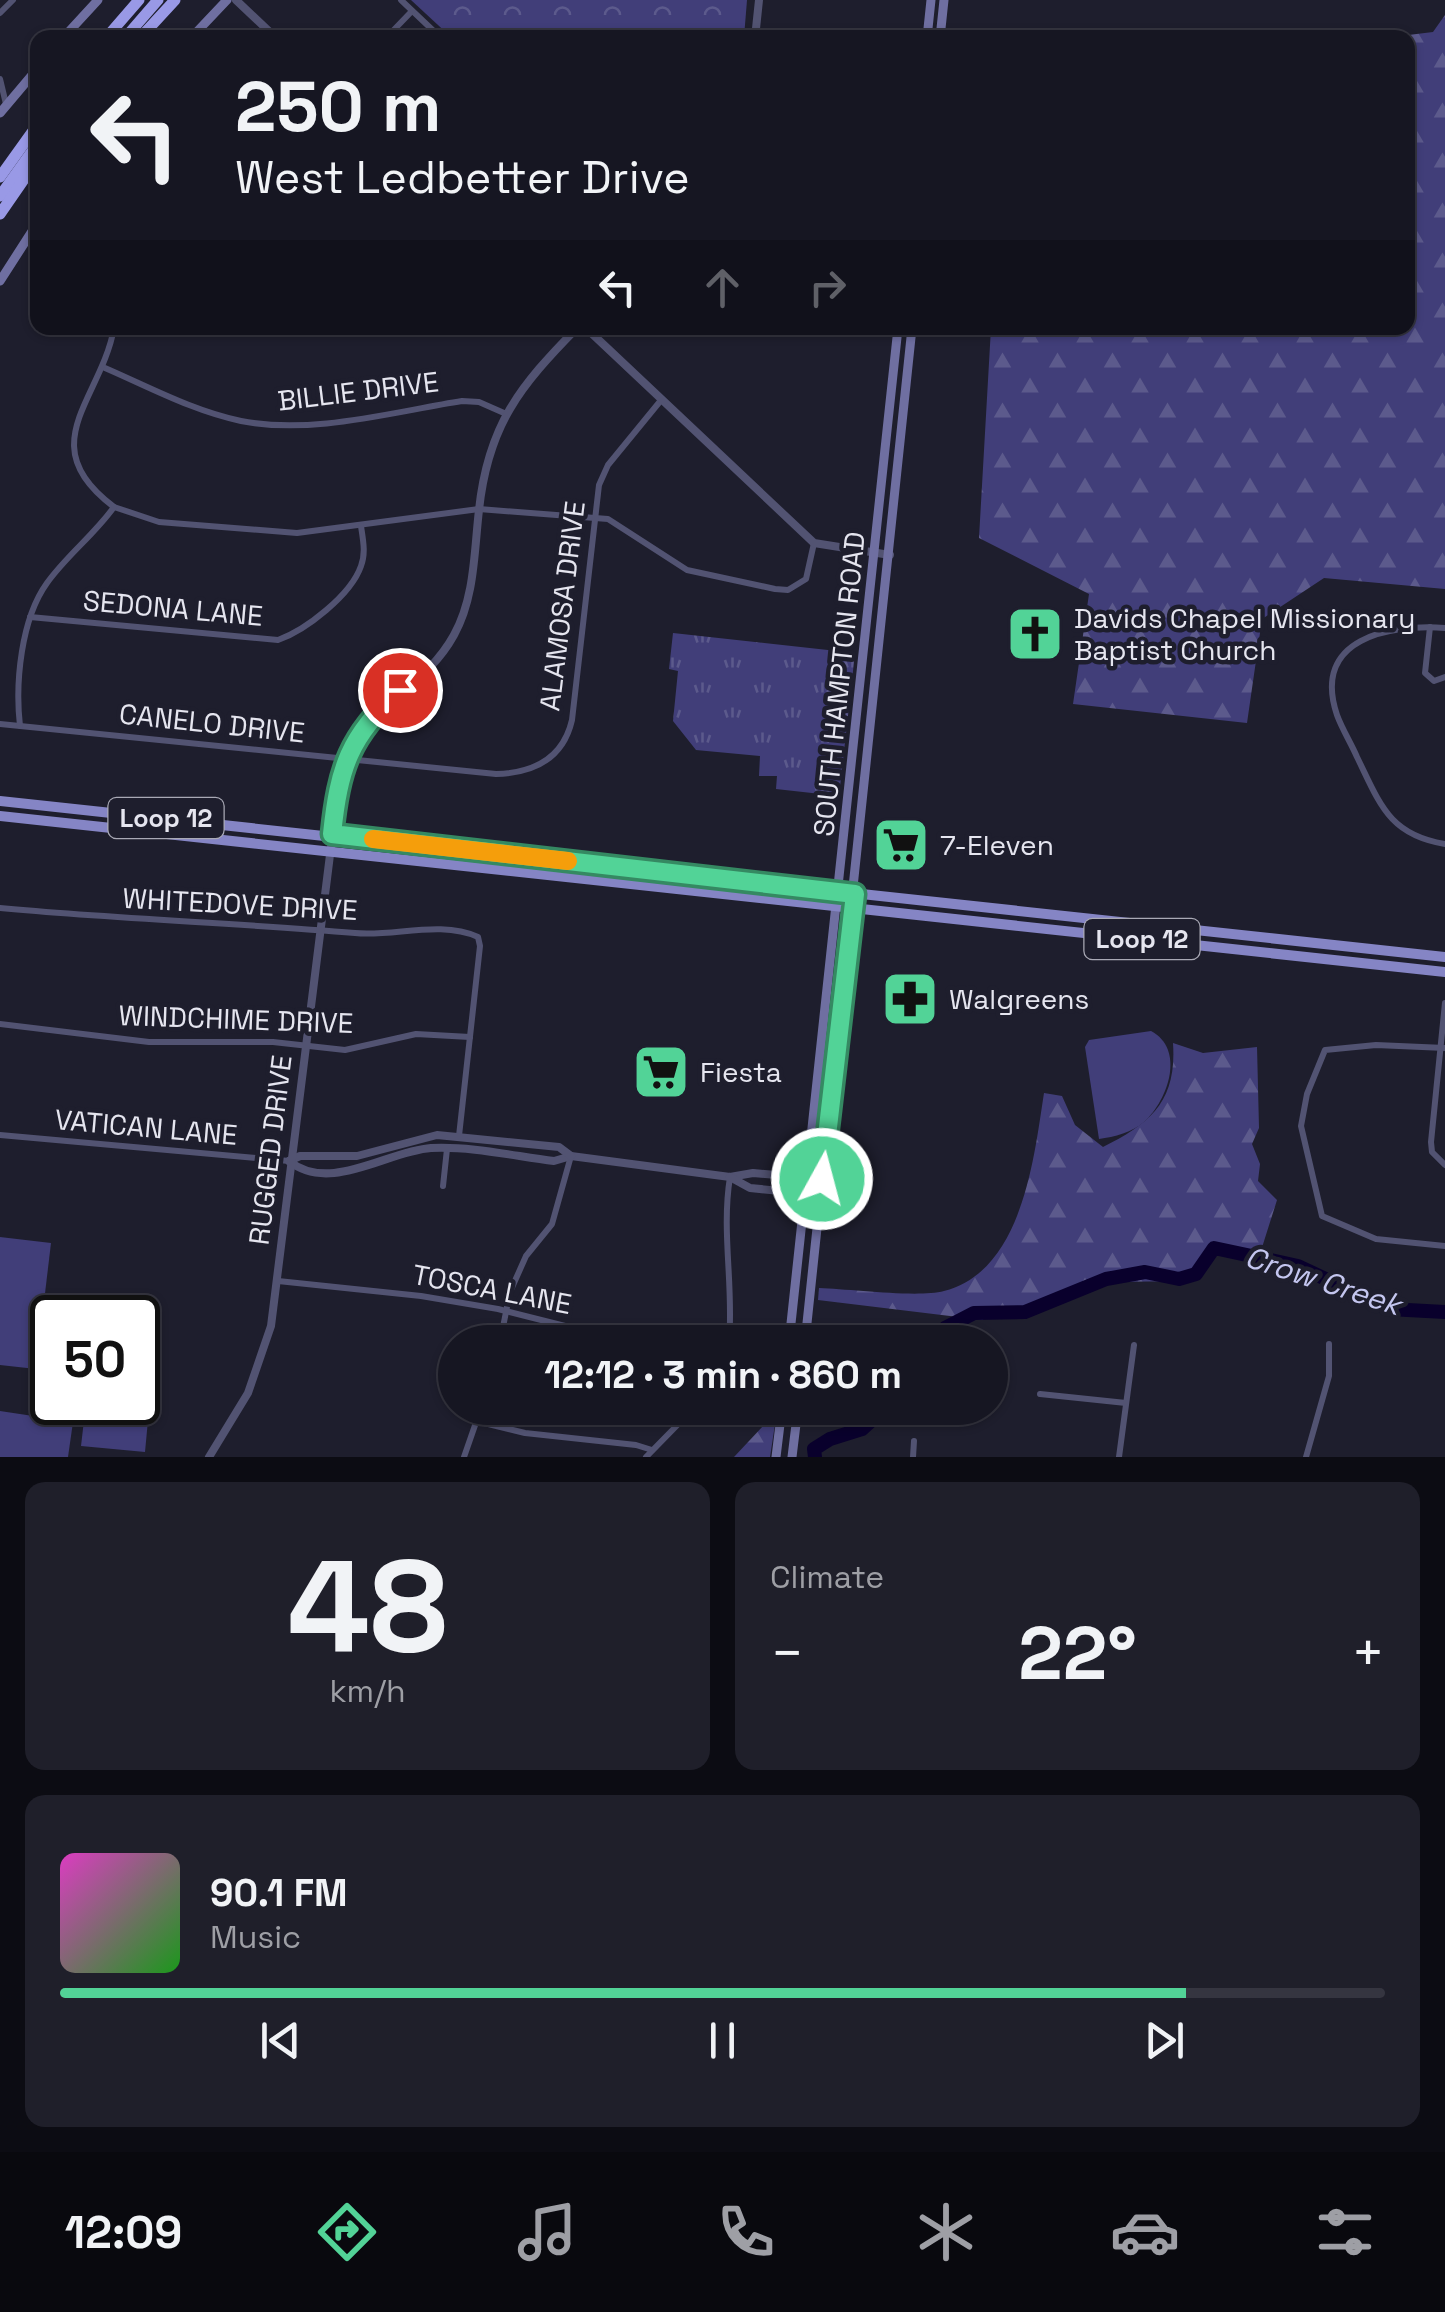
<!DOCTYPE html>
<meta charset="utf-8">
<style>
:root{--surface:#161622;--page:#1f1f2a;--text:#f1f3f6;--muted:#9e9fa5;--line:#353540;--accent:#52d397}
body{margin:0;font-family:"Space Grotesk",sans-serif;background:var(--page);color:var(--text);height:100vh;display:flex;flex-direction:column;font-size:38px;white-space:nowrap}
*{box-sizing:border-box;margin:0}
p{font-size:32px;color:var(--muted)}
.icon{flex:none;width:55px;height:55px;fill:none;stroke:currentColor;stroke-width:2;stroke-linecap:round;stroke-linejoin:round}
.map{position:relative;height:1457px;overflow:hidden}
.side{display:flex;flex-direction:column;gap:25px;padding:25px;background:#0c0c13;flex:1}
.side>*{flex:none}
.top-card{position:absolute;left:30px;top:30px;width:1385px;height:305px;border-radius:20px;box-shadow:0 2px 8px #0004,0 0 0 2px var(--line);background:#161622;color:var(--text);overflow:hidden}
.speed{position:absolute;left:30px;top:1295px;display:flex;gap:20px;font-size:50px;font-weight:700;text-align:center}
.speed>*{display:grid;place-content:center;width:130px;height:130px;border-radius:50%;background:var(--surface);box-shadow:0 2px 8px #0004,0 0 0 2px var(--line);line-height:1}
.speed .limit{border:5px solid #111;border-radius:15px;background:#fff;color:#111}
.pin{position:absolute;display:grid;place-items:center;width:85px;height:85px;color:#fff;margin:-42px;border:5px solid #fff;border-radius:50%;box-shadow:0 2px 10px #0007}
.me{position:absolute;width:110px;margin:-55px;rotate:7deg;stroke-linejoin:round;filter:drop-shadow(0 0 8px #0008)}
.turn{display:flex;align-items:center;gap:35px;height:210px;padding:0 40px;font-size:45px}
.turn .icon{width:130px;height:130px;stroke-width:2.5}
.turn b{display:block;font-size:70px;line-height:85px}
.lanes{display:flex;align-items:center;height:95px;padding:0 40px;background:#0003;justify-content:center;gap:50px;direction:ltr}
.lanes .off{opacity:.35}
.big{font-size:75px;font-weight:700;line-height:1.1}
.side .widget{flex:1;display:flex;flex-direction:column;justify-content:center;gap:15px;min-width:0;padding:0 35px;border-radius:20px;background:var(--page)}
.side .dial{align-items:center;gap:0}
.dial b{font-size:130px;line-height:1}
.song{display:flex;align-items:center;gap:30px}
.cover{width:120px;height:120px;border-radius:15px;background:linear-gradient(135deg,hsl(310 70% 55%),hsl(120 70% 35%))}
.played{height:10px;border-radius:5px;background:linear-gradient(90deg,var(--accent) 85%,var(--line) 85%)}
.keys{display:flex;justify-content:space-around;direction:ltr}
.heat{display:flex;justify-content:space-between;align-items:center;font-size:55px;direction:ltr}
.side .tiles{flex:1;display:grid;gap:25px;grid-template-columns:1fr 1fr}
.widget:last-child{grid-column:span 2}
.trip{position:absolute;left:438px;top:1325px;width:570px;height:100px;border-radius:50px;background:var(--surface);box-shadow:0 2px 8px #0004,0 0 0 2px var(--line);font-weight:700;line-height:100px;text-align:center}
.tab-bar{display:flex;height:160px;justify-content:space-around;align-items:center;background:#09090e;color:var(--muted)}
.tab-bar .icon{width:70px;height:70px}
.tab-bar .current{color:var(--accent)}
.tab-bar b{font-size:45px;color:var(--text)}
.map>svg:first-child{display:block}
.grass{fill:url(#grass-tufts)}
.forest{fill:url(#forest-firs)}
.park{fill:url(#park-crowns)}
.pitch{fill:#413e79}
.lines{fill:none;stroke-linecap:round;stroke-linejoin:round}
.river{stroke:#09002c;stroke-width:14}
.minor{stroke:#525372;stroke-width:6}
.tertiary{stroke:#525372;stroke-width:8}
.secondary{stroke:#6f6fa1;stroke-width:9}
.primary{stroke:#8585c5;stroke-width:10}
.motorway{stroke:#9999e6;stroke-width:11}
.route-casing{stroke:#358962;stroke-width:25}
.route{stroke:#52d397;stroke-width:18}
.slow{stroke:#f59e0b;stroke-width:18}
.labels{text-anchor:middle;stroke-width:9;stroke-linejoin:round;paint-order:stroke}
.shield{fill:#1e1e2d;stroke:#a9a9b5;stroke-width:2.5}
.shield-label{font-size:25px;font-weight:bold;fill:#e5e5ef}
.street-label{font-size:28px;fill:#e5e5ef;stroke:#1e1e2d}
.poi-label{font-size:28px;fill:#e5e5ef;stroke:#1e1e2d;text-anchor:start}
.water-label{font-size:30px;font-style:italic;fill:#c4c6ef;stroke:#1e1e2d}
</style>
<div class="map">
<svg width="1445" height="1457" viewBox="0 0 1445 1457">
<defs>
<pattern id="grass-tufts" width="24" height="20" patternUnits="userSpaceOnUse" patternTransform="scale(2.5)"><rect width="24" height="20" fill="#413e79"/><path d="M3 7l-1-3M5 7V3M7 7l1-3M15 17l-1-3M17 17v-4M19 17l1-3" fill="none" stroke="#5c5a8c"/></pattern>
<pattern id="forest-firs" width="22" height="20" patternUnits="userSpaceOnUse" patternTransform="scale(2.5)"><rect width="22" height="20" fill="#413e79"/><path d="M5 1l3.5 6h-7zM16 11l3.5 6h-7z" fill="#5c5a8c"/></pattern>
<pattern id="park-crowns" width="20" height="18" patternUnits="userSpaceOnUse" patternTransform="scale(2.5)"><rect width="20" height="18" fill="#413e79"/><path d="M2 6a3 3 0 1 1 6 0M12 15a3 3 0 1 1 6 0" fill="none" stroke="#5c5a8c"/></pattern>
</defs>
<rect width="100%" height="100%" fill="#1e1e2d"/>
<!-- grass -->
<polygon class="grass" points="673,633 855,653 839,796 776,789 777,776 759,776 760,756 696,750 673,721 678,671 669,669"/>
<!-- forest -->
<g class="forest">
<polygon points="1445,15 1445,589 1324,578 1262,619 1247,723 1073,704 1089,594 979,538 991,328 1408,328 1408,38 1392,37 1433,32"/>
<path d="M1173,1043L1203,1053L1257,1047L1259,1128L1252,1144L1260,1164L1258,1181L1277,1200L1259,1257L1214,1250L1196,1281L1102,1282L1037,1310L984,1312L983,1320L818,1300L819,1288C850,1289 918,1298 944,1291C1023,1271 1034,1157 1044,1093L1062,1096L1075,1125L1103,1147C1151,1123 1177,1101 1173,1043Z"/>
<polygon points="777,1411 770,1457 734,1457"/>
</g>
<!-- park -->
<polygon class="park" points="411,0 747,0 744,37 452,38"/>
<!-- pitch -->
<g class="pitch">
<path d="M1151,1031C1185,1049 1169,1099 1144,1122C1133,1132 1114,1137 1099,1139L1085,1047L1089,1040Z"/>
<polygon points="0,1237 51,1243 36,1369 0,1365"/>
<polygon points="138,1398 150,1399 145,1452 81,1446 86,1403 138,1402"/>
<polygon points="0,1411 73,1422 68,1457 0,1457"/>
</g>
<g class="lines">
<!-- river -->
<g class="river">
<polyline points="932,1342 945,1328 974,1313 1025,1312 1106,1279 1145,1272 1179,1279 1196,1274 1214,1248 1298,1266 1389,1309 1445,1312"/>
<polyline points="815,1457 814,1449 830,1439 862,1429 885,1408"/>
</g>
<!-- minor -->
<g class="minor">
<polyline points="401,0 441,38"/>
<polyline points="0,13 13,0"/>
<polyline points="386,38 412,11"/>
<polyline points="0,79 6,104"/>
<path d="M105,368C149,387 193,411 241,421C312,435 392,412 462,401L479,402L504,413"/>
<polyline points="114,507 159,522 297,533 479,509 608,519 687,570 775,589 788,590 806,579 814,543"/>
<path d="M30,617L278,640C306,630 351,595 361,566C366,553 363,540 361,526"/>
<polyline points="1430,627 1425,673 1434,681 1445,677"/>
<path d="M1445,628C1390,624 1311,638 1337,715C1342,729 1351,743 1357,757C1380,804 1389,835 1445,844"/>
<path d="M0,724L496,774C533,773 563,759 572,720L599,485L608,465L662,399"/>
<path d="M20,726C15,683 21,619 47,583C67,555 94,535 114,507C31,445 101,400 114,328"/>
<path d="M0,908C118,919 237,923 355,933C394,937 440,920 478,937L480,946L459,1136"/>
<polyline points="1445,1003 1431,1142 1432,1152 1445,1165"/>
<polyline points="0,1024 149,1042 273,1042 345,1050 416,1034 470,1037"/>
<polyline points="1445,1048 1376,1045 1325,1050 1307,1094 1301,1126 1322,1216 1376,1239 1445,1246"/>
<polyline points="0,1135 289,1161"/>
<polyline points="443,1186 447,1149"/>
<polyline points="278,1281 421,1296 498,1309 569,1327 697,1342"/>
<polyline points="500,1342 510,1292 526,1256 552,1224 571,1156"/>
<path d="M729,1342C734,1286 721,1233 730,1177"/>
<polyline points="1040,1394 1126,1403"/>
<polyline points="476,1421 525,1433 636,1445 652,1450"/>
<polyline points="464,1457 481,1408"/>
<polyline points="646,1457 694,1408"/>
<polyline points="913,1457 914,1441"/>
<polyline points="1119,1457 1134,1345"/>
<polyline points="1306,1457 1329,1376 1329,1344"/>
</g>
<!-- tertiary -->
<g class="tertiary">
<polyline points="236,0 276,38"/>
<polyline points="755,38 759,0"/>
<polyline points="586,328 814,543 890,555"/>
<path d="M289,1161C330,1194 387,1151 431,1148C471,1146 514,1156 554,1161L571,1156L730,1177L753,1173L822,1179"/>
<polyline points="289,1161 300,1156 357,1156 437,1135 559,1147 571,1156"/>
<polyline points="730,1177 750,1188 821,1195"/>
<path d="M209,1457L248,1393L271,1326L340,775C365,702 422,693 454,635C475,597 474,552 479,510C488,425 520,386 577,328"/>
</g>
<!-- secondary -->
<g class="secondary">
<polyline points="63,38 98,0"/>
<polyline points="191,38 227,0"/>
<polyline points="927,38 931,0"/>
<polyline points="940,38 944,0"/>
<polyline points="0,113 38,68"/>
<polyline points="0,281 38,222"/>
<polyline points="789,1342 898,328"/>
<polyline points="805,1342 912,328"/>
<polyline points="776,1457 782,1408"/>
<polyline points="792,1457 798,1408"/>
</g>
<!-- primary -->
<g class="primary">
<polyline points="0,801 1445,957"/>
<polyline points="0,816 1445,972"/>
</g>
<!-- motorway -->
<g class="motorway">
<polyline points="106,38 139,0"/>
<polyline points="125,38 158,0"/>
<polyline points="140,38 175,0"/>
<polyline points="0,177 38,124"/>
<polyline points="0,196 38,143"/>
<polyline points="0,214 38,159"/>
</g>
</g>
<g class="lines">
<!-- route casing -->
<g class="route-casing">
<path id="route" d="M400,690C349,736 339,768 332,834L855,894L822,1179"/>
</g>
<!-- route -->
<use href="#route" class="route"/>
<!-- slow -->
<polyline class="slow" points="373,839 568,861"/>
</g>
<!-- icons -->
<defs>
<g id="church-square" transform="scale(2.875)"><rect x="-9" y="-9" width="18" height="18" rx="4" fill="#52d397" stroke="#1e1e2d"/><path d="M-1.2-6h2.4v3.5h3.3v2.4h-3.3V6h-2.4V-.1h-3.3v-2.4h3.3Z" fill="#111"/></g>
<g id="supermarket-square" transform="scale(2.875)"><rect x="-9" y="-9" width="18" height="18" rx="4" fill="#52d397" stroke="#1e1e2d"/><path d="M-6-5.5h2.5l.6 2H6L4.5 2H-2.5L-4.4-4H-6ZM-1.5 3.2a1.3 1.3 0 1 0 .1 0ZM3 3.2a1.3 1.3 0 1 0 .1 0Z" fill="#111"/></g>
<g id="pharmacy-square" transform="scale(2.875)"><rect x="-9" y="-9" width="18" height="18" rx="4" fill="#52d397" stroke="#1e1e2d"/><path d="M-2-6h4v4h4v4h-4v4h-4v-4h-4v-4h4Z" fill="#111"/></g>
</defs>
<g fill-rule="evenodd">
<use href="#church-square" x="1035" y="634"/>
<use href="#supermarket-square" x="901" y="845"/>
<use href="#pharmacy-square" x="910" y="999"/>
<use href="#supermarket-square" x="661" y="1072"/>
</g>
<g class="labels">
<!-- shield labels -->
<g class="shield">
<rect x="108.5" y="798" width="115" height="40" rx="8"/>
<rect x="1084.5" y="919" width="115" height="40" rx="8"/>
</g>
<g class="shield-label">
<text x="166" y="827">Loop 12</text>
<text x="1142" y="948">Loop 12</text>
</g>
<!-- street labels -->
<g class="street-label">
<text transform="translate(358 391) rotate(-7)" y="10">BILLIE DRIVE</text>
<text transform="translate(562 606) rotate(-83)" y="10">ALAMOSA DRIVE</text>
<text transform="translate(173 608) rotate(5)" y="10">SEDONA LANE</text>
<text transform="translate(839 684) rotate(-84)" y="10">SOUTH HAMPTON ROAD</text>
<text transform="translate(212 723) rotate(6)" y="10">CANELO DRIVE</text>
<text transform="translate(240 904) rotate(3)" y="10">WHITEDOVE DRIVE</text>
<text transform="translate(236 1019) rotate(2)" y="10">WINDCHIME DRIVE</text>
<text transform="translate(146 1127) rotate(5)" y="10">VATICAN LANE</text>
<text transform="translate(270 1150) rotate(-83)" y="10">RUGGED DRIVE</text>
<text transform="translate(492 1289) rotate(11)" y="10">TOSCA LANE</text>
</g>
<!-- poi labels -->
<g class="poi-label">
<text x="1074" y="628">Davids Chapel Missionary<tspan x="1074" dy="32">Baptist Church</tspan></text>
<text x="940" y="855">7-Eleven</text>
<text x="949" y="1009">Walgreens</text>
<text x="700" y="1082">Fiesta</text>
</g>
<!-- water labels -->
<g class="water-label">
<text transform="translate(1323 1281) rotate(18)" y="10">Crow Creek</text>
</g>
</g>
</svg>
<div class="speed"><div class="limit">50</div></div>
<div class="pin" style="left:400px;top:690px;background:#d93025"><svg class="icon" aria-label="arrive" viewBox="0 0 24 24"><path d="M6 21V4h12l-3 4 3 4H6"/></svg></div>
<svg class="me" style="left:822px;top:1179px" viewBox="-20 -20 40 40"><circle r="17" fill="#52d397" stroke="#fff" stroke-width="3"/><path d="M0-11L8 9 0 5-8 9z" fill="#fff"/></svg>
<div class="trip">12:12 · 3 min · 860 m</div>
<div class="top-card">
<div class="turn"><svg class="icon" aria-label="left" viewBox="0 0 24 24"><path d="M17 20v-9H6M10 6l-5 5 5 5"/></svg><div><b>250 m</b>West Ledbetter Drive</div></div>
<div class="lanes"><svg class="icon" aria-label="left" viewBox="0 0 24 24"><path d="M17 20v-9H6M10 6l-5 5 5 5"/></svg><svg class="icon off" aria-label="ahead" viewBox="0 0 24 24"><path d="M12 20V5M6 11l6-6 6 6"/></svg><svg class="icon off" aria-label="right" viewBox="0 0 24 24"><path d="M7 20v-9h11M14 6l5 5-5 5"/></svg></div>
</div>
</div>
<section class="side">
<div class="tiles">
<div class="widget dial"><b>48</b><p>km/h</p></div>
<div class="widget"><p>Climate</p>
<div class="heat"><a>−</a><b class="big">22°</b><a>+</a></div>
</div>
<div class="widget">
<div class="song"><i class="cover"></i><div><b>90.1 FM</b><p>Music</p></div></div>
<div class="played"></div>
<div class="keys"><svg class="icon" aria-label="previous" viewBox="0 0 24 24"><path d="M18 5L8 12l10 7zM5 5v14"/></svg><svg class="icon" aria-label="pause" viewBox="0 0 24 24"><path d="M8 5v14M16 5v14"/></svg><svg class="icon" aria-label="next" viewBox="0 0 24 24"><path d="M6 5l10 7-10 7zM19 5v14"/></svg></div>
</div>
</div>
</section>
<nav class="tab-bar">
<b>12:09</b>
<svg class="icon current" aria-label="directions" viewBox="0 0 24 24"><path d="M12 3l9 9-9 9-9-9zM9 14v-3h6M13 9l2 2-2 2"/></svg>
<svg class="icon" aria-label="music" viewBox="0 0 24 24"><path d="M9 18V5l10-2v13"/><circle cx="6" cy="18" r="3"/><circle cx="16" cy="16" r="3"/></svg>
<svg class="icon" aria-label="phone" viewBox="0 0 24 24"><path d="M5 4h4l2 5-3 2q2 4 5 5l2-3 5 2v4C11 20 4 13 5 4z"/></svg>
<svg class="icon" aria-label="climate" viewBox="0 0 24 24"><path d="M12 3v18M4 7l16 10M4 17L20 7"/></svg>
<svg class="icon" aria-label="car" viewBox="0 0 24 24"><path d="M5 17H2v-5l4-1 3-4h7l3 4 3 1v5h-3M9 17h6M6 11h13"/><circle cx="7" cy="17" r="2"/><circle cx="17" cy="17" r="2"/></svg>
<svg class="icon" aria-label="filters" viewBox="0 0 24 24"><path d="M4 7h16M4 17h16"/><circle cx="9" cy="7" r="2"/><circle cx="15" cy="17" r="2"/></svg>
</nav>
